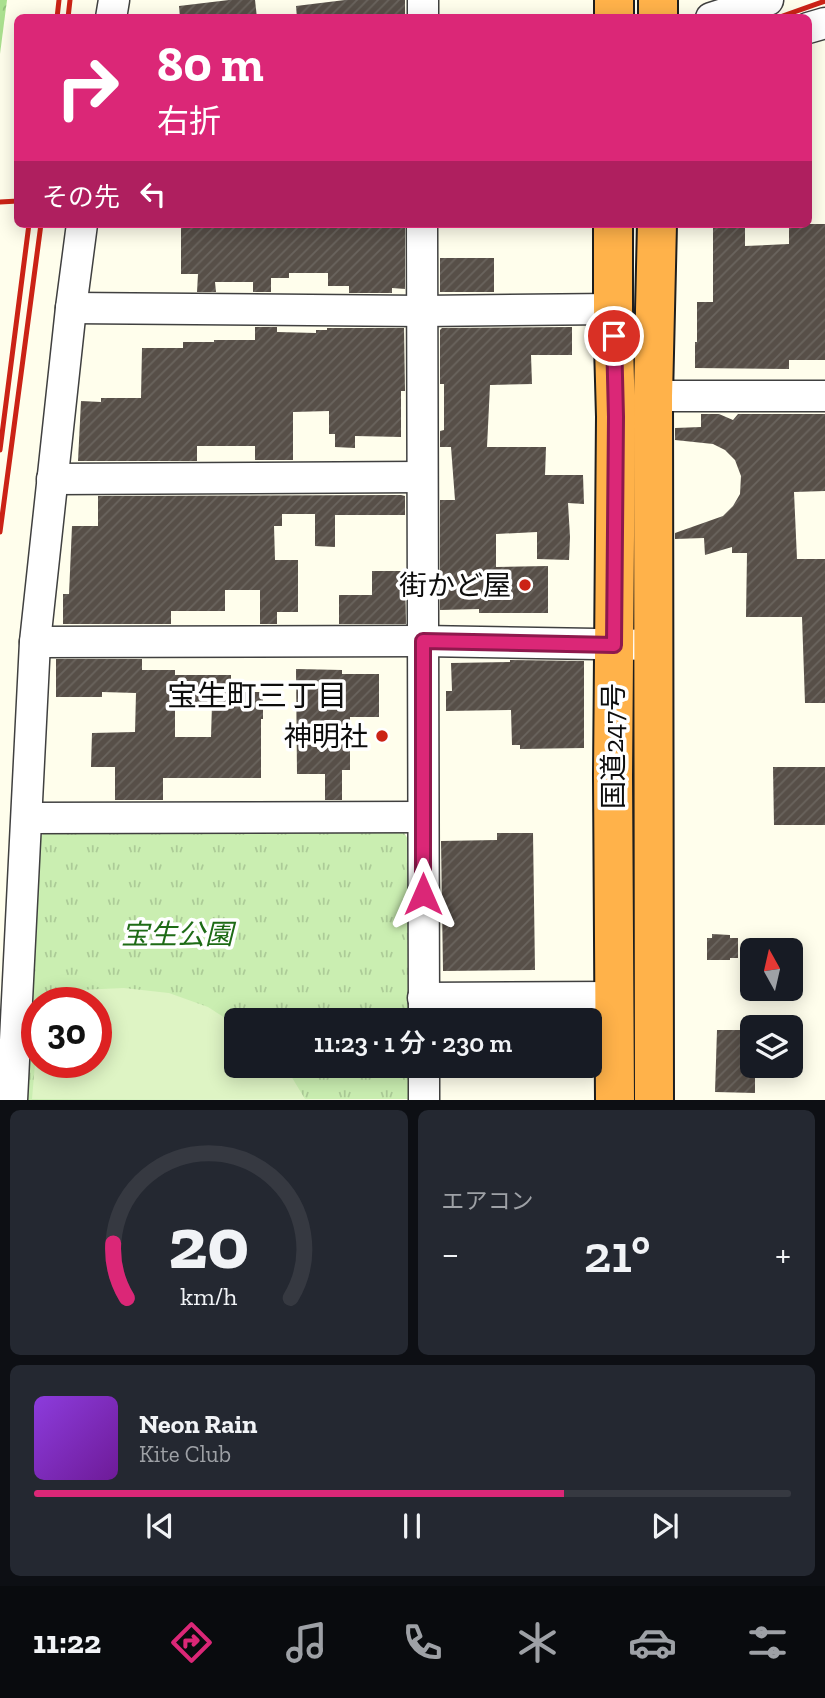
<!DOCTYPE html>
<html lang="ja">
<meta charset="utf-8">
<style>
:root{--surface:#171b24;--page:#242831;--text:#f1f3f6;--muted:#9ea1a6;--line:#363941;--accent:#db2777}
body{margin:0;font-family:"Zilla Slab","Noto Sans JP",serif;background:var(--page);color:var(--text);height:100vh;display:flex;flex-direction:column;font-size:26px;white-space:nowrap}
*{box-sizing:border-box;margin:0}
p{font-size:23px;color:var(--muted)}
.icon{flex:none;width:38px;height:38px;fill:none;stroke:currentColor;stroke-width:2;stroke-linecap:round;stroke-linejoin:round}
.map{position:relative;height:1100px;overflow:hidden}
.panel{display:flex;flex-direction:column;gap:10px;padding:10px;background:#0d0f14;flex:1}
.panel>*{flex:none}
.top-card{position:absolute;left:14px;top:14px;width:798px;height:214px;border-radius:10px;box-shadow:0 4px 18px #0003;background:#db2777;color:#fff;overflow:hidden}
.needle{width:46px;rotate:352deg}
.tools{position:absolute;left:740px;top:938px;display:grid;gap:14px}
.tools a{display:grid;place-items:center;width:63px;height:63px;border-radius:10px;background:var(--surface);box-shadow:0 4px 18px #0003;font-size:35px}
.speed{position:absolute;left:21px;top:987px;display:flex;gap:14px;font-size:35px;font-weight:700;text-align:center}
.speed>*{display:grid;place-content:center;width:91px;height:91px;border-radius:50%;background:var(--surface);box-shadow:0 4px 18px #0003;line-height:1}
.speed .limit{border:10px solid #d22;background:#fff;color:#111}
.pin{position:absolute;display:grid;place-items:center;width:60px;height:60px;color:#fff;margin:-30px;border:4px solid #fff;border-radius:50%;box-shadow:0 2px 7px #0007}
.me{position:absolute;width:77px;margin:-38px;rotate:0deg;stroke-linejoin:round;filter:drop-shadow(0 0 5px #0008)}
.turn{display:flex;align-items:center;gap:24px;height:147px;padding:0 28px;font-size:32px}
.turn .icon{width:91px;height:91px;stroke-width:2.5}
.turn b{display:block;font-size:49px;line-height:60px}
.then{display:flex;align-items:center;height:66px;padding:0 28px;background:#0003;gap:14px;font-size:26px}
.big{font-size:52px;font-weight:600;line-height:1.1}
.panel .card{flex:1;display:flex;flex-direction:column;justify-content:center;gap:10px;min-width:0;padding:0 24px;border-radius:10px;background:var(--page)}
.panel .dial{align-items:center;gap:0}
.dial svg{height:182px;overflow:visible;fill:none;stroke:var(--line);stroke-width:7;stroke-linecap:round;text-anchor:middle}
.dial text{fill:var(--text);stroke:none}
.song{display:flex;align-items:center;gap:21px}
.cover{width:84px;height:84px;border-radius:10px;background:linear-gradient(135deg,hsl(270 70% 55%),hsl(280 70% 35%))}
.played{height:7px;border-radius:4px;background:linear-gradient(90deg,var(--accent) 70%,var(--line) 70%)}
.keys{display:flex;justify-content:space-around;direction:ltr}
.heat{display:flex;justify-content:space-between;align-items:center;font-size:38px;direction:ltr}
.panel .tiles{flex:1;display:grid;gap:10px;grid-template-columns:1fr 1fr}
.card:last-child{grid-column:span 2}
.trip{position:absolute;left:224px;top:1008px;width:378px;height:70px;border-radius:10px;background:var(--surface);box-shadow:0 4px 18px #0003;font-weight:600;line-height:70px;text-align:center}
.menu{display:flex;height:112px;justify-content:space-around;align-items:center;background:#090b0e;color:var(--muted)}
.menu .icon{width:49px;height:49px}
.menu .active{color:var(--accent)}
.menu b{font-size:32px;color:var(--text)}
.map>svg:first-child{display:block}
.grass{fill:url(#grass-tufts);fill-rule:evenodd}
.forest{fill:url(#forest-crowns)}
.pitch{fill:#def4c4}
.building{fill:url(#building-hatch);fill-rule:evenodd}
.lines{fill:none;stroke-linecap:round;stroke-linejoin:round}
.minor-casing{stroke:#404040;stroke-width:33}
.highway-casing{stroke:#1e1e1e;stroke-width:42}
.minor{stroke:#fff;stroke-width:30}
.highway{stroke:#ffb24a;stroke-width:38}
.rail{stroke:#cb2316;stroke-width:5}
.route-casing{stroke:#8e194d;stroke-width:18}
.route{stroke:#db2777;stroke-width:12}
.poi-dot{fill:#cb2316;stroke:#fff;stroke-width:2.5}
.labels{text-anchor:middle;stroke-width:7;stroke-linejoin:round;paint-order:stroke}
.poi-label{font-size:28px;fill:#0d0d0d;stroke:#fff;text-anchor:end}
.street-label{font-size:28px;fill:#0d0d0d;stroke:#fff}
.park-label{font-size:28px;font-style:italic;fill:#1e6b16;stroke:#fff}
.neighbourhood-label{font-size:30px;fill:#0d0d0d;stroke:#fff}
</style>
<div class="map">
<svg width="825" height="1100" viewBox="0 0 825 1100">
<defs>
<pattern id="grass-tufts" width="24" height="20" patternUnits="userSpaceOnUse" patternTransform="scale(1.75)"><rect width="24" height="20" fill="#caeeb1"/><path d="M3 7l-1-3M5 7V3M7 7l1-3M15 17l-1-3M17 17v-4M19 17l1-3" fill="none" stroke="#accb97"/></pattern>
<pattern id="forest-crowns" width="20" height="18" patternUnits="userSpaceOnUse" patternTransform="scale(1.75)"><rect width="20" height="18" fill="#aae08f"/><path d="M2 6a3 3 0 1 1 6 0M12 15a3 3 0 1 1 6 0" fill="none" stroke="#91bf7a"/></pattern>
<pattern id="building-hatch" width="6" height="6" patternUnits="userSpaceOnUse" patternTransform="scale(1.75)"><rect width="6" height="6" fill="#574f48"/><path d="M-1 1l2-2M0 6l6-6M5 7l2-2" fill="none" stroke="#6a645e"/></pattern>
</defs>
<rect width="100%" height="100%" fill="#fffeec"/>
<!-- grass -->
<path class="grass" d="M50,828H401L411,844L412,1020H236V1066H412V1099L22,1100L29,1064L39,838ZM37,1003H96V1062H37Z"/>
<!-- forest -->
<polygon class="forest" points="0,0 7,0 0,54"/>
<!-- pitch -->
<polygon class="pitch" points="124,988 169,993 208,1007 236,1025 236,1066 285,1066 305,1099 32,1099 37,1040 37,1062 96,1062 96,1003 39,1003 40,997 78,990"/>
<!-- building -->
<g class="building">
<polygon points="229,0 255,0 257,18 180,18 179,6"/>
<polygon points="345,0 405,0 405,18 297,18 296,6"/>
<polygon points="181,224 405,224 405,289 392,288 392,293 349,293 349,286 328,286 328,273 289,273 289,278 271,278 271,292 253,292 253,282 215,282 216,292 197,292 198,274 181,274"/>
<polygon points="713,224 745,224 745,246 789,244 789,224 825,224 825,360 789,360 789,369 695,368 695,342 697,342 697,302 713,302"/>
<rect x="440" y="258" width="54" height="34"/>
<polygon points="255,327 277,327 277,332 316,333 316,330 327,330 327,328 404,328 405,391 401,391 401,437 355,436 355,448 335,447 335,434 329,434 329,411 293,412 293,460 255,460 255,446 197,446 197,461 78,461 81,401 101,402 101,398 141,398 142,348 183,348 183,342 214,342 214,340 255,340"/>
<polygon points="572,327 572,355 531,355 532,384 490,385 487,447 546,447 545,475 583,475 584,504 568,503 570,537 569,560 537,559 537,532 496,534 496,567 548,566 548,613 479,613 479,609 440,610 440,500 455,500 451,447 440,447 440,431 444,430 444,384 440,384 440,330 442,328"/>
<polygon points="701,414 719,414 733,420 738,414 825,414 825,491 794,492 797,559 825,559 825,703 805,703 802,617 746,617 747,553 732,553 732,547 705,555 704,538 675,539 675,533 723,516 733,506 740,494 741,476 735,460 725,450 713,444 675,440 675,428 701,427"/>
<polygon points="401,495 405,496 405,515 335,515 335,547 315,546 315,514 282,514 282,526 274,526 275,560 298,560 298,612 277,612 277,624 260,624 260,590 225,590 225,611 171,611 171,624 63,624 63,594 69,594 72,526 98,526 98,496"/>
<polygon points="372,571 405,571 406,624 339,624 339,595 372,595"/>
<path d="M56,659H142V670H175V675H231V692H263V719H261V778H163V800H115V767H91L92,733L135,732L136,693L102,692V697H56ZM175,704H212L211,737H175Z"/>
<polygon points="510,660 584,661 584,748 520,749 520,745 512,745 511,710 446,711 446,691 452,691 451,663 510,662"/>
<polygon points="296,669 342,670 342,674 379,674 379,717 350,717 350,770 342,770 342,800 325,800 325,774 297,774"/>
<polygon points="773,767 825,767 825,825 774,825"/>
<polygon points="497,833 533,833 535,970 443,971 441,841 497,840"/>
<polygon points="712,934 730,935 730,938 738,938 738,958 730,958 730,960 707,960 707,938 712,938"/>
<polygon points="717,1030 752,1030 752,1066 755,1066 755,1093 715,1092"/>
</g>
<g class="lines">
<!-- minor casing -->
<g class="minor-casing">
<g id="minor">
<polyline points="111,18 114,0"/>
<polyline points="423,18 423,0"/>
<polyline points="711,18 768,0"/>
<polyline points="808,28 825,23"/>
<polyline points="422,224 424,1020"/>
<polyline points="71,308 422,311 613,309"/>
<polyline points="653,396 825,396"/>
<polyline points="52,479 422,477"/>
<polyline points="35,642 423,641 655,645"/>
<polyline points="27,818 423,817"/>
<polyline points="423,998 614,997"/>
<polyline points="424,1066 424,1100"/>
<polyline points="12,1100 35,642 71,308 82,224"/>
</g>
</g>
<!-- highway casing -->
<g class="highway-casing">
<g id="highway">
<polyline points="658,0 658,18"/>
<polyline points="614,18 614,0"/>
<polyline points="613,224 613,309 616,417 613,776 615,1100"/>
<polyline points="654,1100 653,396 657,224"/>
</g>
</g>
<!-- minor -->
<use href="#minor" class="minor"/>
<!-- highway -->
<use href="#highway" class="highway"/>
<!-- rail -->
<g class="rail">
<polyline points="57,18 59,0"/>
<polyline points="68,18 70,0"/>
<polyline points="777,18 825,1"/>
<polyline points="0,202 18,201"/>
<polyline points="0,450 29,224"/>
<polyline points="0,532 41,224"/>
</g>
</g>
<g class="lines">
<!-- route casing -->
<g class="route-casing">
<polyline id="route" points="423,894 423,641 614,645 616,417 614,336"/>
</g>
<!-- route -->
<use href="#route" class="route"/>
</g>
<!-- markers -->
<g class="poi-dot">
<circle cx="525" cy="585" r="7"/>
<circle cx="382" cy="736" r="7"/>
</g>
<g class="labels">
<!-- poi labels -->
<g class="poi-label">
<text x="511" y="595">街かど屋</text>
<text x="368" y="746">神明社</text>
</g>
<!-- street labels -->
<g class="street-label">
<text transform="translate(613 746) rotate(-90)" y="10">国道247号</text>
</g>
<!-- park labels -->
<g class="park-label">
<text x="177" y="944">宝生公園</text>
</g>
<!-- neighbourhood labels -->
<g class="neighbourhood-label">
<text x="257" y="706">宝生町三丁目</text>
</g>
</g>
</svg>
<div class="tools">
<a><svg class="needle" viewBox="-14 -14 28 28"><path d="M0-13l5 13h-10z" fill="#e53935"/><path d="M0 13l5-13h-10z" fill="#9ea1a6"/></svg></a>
<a><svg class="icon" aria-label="layers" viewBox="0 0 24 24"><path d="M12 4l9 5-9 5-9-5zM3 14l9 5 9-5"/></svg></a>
</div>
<div class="speed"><div class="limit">30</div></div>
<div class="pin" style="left:614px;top:336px;background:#d93025"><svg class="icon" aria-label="arrive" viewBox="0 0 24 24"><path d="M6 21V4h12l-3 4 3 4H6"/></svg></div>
<svg class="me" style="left:423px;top:894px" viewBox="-20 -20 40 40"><path d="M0-17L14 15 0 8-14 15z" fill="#db2777" stroke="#fff" stroke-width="4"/></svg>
<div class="trip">11:23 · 1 分 · 230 m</div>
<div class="top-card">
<div class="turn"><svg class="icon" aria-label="right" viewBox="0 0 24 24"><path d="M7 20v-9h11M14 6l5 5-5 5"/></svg><div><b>80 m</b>右折</div></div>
<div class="then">その先<svg class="icon" aria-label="left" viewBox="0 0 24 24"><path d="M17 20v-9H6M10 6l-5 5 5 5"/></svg></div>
</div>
</div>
<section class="panel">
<div class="tiles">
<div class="card dial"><svg viewBox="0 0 100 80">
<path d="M14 69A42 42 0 1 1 86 69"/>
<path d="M14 69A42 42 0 0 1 8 45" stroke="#db2777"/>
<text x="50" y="56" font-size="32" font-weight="700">20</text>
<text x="50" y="72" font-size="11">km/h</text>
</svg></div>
<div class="card"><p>エアコン</p>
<div class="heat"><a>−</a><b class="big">21°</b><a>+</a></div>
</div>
<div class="card">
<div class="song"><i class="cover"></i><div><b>Neon Rain</b><p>Kite Club</p></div></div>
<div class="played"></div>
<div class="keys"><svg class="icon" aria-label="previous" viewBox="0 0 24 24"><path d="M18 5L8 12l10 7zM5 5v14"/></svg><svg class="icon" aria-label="pause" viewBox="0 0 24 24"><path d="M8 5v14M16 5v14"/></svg><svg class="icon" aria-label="next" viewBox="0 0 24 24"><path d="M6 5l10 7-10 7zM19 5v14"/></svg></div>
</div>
</div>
</section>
<nav class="menu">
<b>11:22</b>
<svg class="icon active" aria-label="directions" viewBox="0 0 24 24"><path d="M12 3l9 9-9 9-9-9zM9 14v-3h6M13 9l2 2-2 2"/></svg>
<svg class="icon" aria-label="music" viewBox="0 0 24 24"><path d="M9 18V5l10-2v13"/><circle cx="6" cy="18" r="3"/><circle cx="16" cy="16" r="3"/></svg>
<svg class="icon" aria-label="phone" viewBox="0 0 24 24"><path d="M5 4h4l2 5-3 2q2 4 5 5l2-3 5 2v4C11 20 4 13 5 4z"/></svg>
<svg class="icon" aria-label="climate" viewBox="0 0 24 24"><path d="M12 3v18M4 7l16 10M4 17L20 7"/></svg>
<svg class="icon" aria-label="car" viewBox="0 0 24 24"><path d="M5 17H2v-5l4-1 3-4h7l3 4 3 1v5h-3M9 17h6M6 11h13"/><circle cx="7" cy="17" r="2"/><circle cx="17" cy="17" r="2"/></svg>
<svg class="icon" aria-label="filters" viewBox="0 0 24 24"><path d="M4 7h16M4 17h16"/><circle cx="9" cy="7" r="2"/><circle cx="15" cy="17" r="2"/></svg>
</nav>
